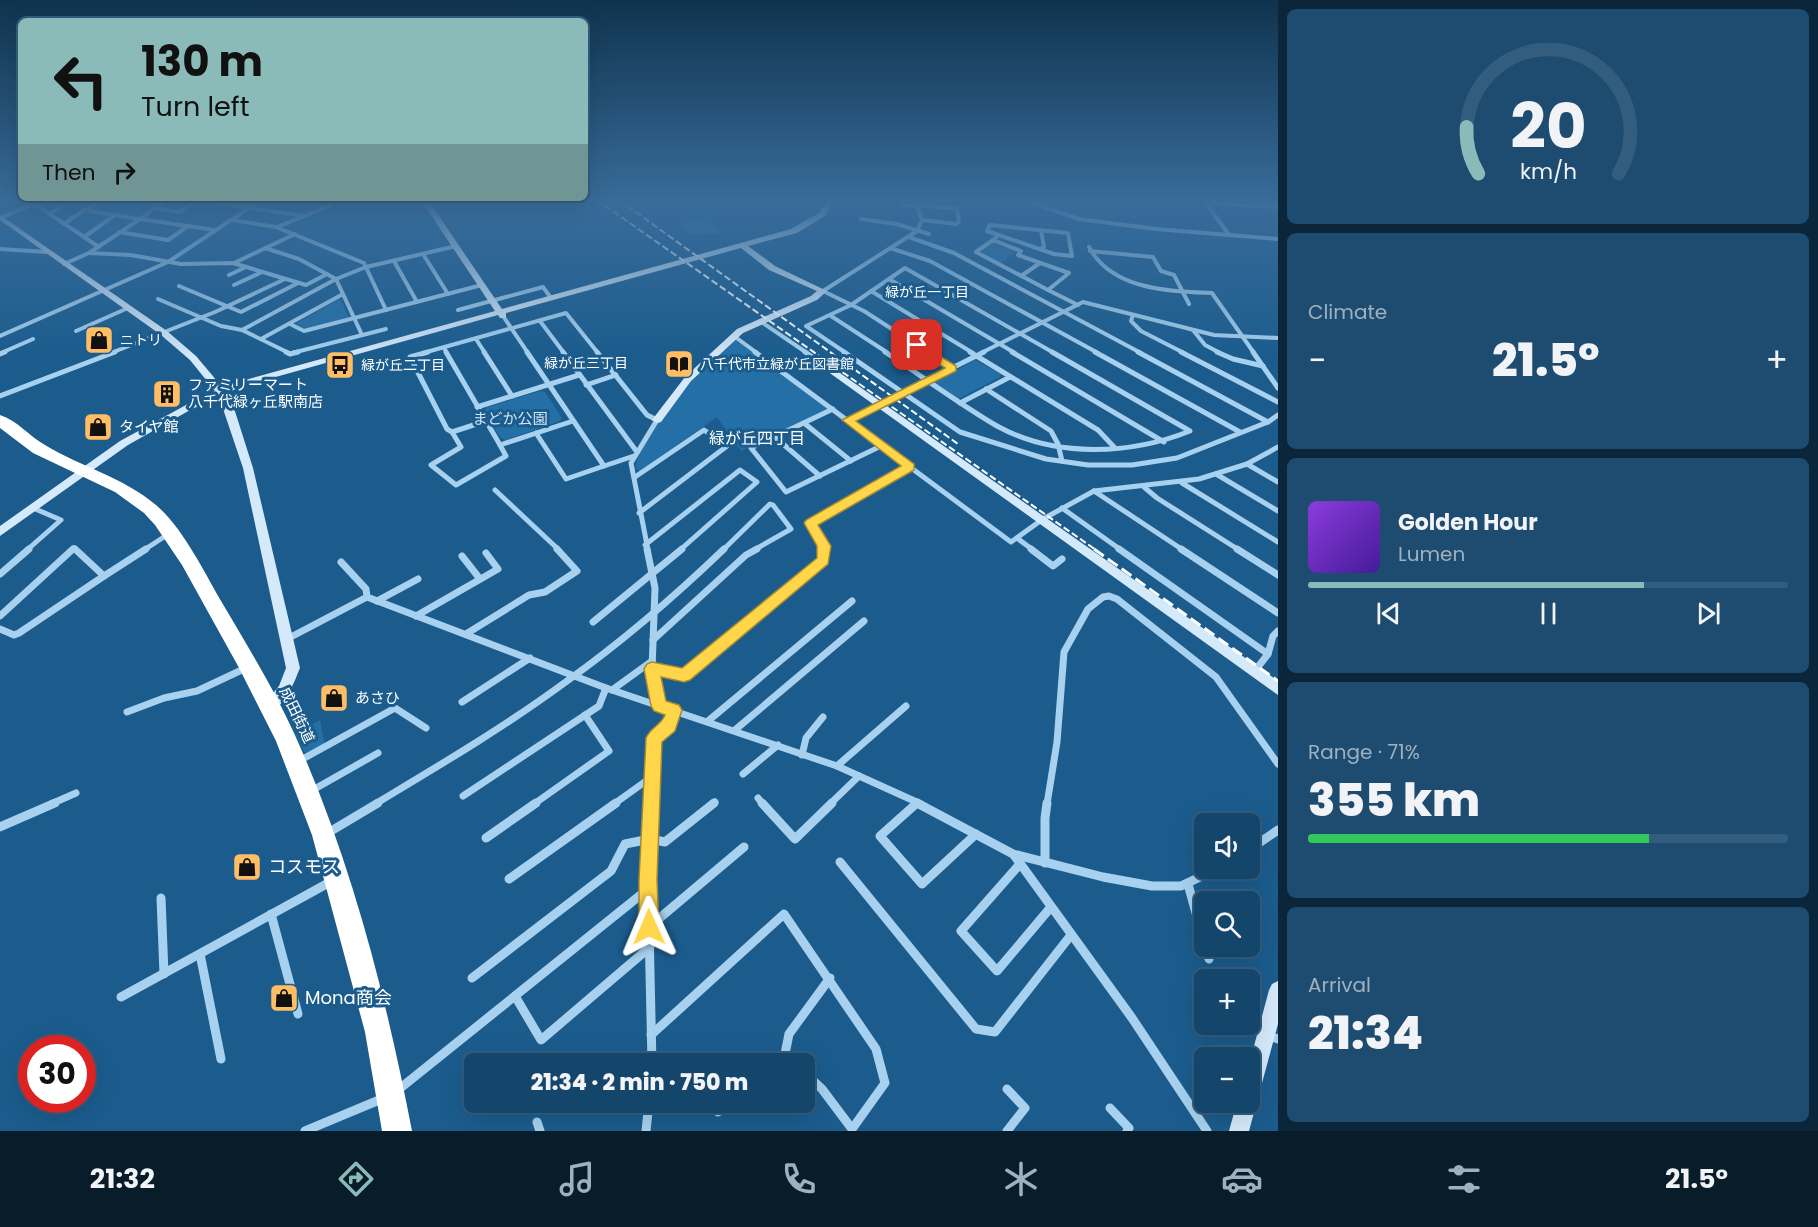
<!DOCTYPE html>
<meta charset="utf-8">
<style>
:root{--surface:#14456a;--page:#1d4c70;--text:#f1f3f6;--muted:#9db1c1;--line:#335d7e;--accent:#8bbbb9}
body{margin:0;font-family:Poppins,"Noto Sans JP",sans-serif;background:var(--page);color:var(--text);height:100vh;display:flex;flex-direction:column;font-size:22px;white-space:nowrap}
*{box-sizing:border-box;margin:0}
p{font-size:20px;color:var(--muted)}
.icon{flex:none;width:33px;height:33px;fill:none;stroke:currentColor;stroke-width:2;stroke-linecap:round;stroke-linejoin:round}
.map{position:relative;flex:1;overflow:hidden}
.drawer{display:flex;flex-direction:column;gap:9px;padding:9px;background:#0b263a;width:540px}
.drawer>*{flex:none}
.banner{position:absolute;left:18px;top:18px;width:570px;height:183px;border-radius:9px;box-shadow:0 6px 24px #0002,0 0 0 2px var(--line);background:#8bbbb9;color:#111;overflow:hidden}
.tools{position:absolute;left:1194px;top:813px;display:grid;gap:12px}
.tools a{display:grid;place-items:center;width:66px;height:66px;border-radius:9px;background:var(--surface);box-shadow:0 6px 24px #0002,0 0 0 2px var(--line);font-size:30px}
.speed{position:absolute;left:18px;top:1035px;display:flex;gap:12px;font-size:30px;font-weight:700;text-align:center}
.speed>*{display:grid;place-content:center;width:78px;height:78px;border-radius:50%;background:var(--surface);box-shadow:0 6px 24px #0002,0 0 0 2px var(--line);line-height:1}
.speed .limit{border:9px solid #d22;background:#fff;color:#111}
.pin{position:absolute;display:grid;place-items:center;width:51px;height:51px;color:#fff;margin:-26px;border-radius:12px;box-shadow:0 3px 9px #0006}
.me{position:absolute;width:66px;margin:-33px;rotate:359deg;stroke-linejoin:round;filter:drop-shadow(0 0 4px #0008)}
.turn{display:flex;align-items:center;gap:21px;height:126px;padding:0 24px;font-size:27px}
.turn .icon{width:78px;height:78px;stroke-width:2.5}
.turn b{display:block;font-size:42px;line-height:51px}
.then{display:flex;align-items:center;height:57px;padding:0 24px;background:#0003;gap:12px;font-size:22px}
.big{font-size:45px;font-weight:800;line-height:1.1}
.drawer .tile{flex:1;display:flex;flex-direction:column;justify-content:center;gap:9px;min-width:0;padding:0 21px;border-radius:9px;background:var(--page)}
.drawer .dial{align-items:center;gap:0}
.dial svg{height:156px;overflow:visible;fill:none;stroke:var(--line);stroke-width:7;stroke-linecap:round;text-anchor:middle}
.dial text{fill:var(--text);stroke:none}
.song{display:flex;align-items:center;gap:18px}
.cover{width:72px;height:72px;border-radius:9px;background:linear-gradient(135deg,hsl(270 70% 55%),hsl(260 70% 35%))}
.played{height:6px;border-radius:3px;background:linear-gradient(90deg,var(--accent) 70%,var(--line) 70%)}
.keys{display:flex;justify-content:space-around;direction:ltr}
.heat{display:flex;justify-content:space-between;align-items:center;font-size:33px;direction:ltr}
.charge{height:9px;border-radius:4px;background:linear-gradient(90deg,#34c759 71%,var(--line) 0)}
.trip{position:absolute;left:464px;top:1053px;width:351px;height:60px;border-radius:9px;background:var(--surface);box-shadow:0 6px 24px #0002,0 0 0 2px var(--line);font-weight:800;line-height:60px;text-align:center}
.tabs{display:flex;height:96px;justify-content:space-around;align-items:center;background:#081c2a;color:var(--muted)}
.tabs .icon{width:42px;height:42px}
.tabs .on{color:var(--accent)}
.tabs b{font-size:27px;color:var(--text)}
main{display:flex;flex:1;min-height:0}
.map>svg:first-child{display:block}
.green{fill:#2470a6}
.lines{fill:none;stroke-linecap:round;stroke-linejoin:round}
.street-far3{stroke:#a7d1ee;stroke-width:4}
.street-far2{stroke:#a7d1ee;stroke-width:5}
.street-far1{stroke:#a7d1ee;stroke-width:7}
.street{stroke:#a7d1ee;stroke-width:9}
.secondary{fill:#d4e9fa;fill-rule:evenodd}
.highway{fill:#fff;fill-rule:evenodd}
.rail-far1{stroke:#fff;stroke-width:2;stroke-dasharray:7 3;stroke-linecap:butt}
.rail{stroke:#fff;stroke-width:3;stroke-dasharray:12 5;stroke-linecap:butt}
.route{fill:#ffd54a;stroke:#a68a30;stroke-width:1.5}
.labels{text-anchor:middle;stroke-width:6;stroke-linejoin:round;paint-order:stroke}
.far-neighbourhood-label{font-size:14px;fill:#fff;stroke:#1b5c8d}
.far-poi-label{font-size:14px;fill:#fff;stroke:#1b5c8d;text-anchor:start}
.poi-label{font-size:15px;fill:#fff;stroke:#1b5c8d;text-anchor:start}
.park-label{font-size:15px;fill:#cde7fa;stroke:#1b5c8d}
.street-label{font-size:15px;fill:#fff;stroke:#1b5c8d}
.neighbourhood-label{font-size:16px;fill:#fff;stroke:#1b5c8d}
.near-poi-label{font-size:18px;fill:#fff;stroke:#1b5c8d;text-anchor:start}
</style>
<main>
<div class="map">
<svg width="1278" height="1131" viewBox="0 0 1278 1131">
<rect width="100%" height="100%" fill="#1b5c8d"/>
<!-- green -->
<g class="green">
<polygon points="104,200 156,205 139,216 89,209"/>
<polygon points="691,220 708,221 723,233 690,234 680,228 684,222"/>
<polygon points="992,243 1015,250 1016,252 1001,263 981,252"/>
<polygon points="340,299 349,317 306,329 295,324"/>
<path d="M734,336L833,409L741,451L717,417L640,471L636,469C634,452 676,391 690,377C704,363 720,350 734,336Z"/>
<polygon points="975,360 1001,374 1000,377 958,399 934,383"/>
<polygon points="541,391 545,392 562,418 560,421 505,440 500,437 484,411 487,407"/>
<polygon points="320,720 325,746 305,753 295,733"/>
</g>
<g class="lines">
<!-- street-far3 -->
<g class="street-far3">
<polyline points="17,200 35,204 99,247"/>
<polyline points="101,200 84,210 140,219 166,200"/>
<polyline points="133,200 160,204"/>
<polyline points="197,200 211,202"/>
<polyline points="214,200 211,202 304,216"/>
<polyline points="341,200 388,202 388,200"/>
<polyline points="847,200 875,202"/>
<polyline points="978,200 979,203"/>
<polyline points="1007,200 1027,202"/>
<polyline points="1024,200 1079,219 1156,229 1278,239"/>
<polyline points="1160,200 1278,207"/>
<polyline points="1206,203 1229,235"/>
<polyline points="903,205 957,208 959,222 956,224 922,220"/>
<polyline points="155,208 180,212 194,200"/>
<polyline points="49,214 71,200"/>
<polyline points="0,218 43,200"/>
<polyline points="861,219 897,224 929,234"/>
<polyline points="232,220 276,227 364,263 386,310"/>
<polyline points="64,224 84,210"/>
<polygon points="990,225 1068,233 1072,256 1054,254 987,231"/>
<polyline points="277,227 329,206 336,200"/>
<polyline points="1041,230 1044,247 1041,249"/>
<polyline points="119,232 168,240 188,226"/>
<polyline points="84,237 115,215"/>
<polyline points="909,237 954,253 1141,353"/>
<polyline points="993,240 999,235"/>
<polygon points="993,240 1021,251 1018,255 1069,273 1048,290 976,252"/>
<path d="M1089,247C1112,290 1168,291 1212,293L1254,353"/>
<polyline points="265,248 299,259 336,279 362,335"/>
<polyline points="890,248 930,261 1098,353"/>
<polyline points="0,249 47,252"/>
<polyline points="1090,251 1153,257 1161,271 1174,275 1189,304"/>
<polyline points="89,253 131,255 181,264 233,263 306,285 327,274"/>
<polyline points="423,254 448,294"/>
<polyline points="394,261 417,302"/>
<polyline points="234,263 295,234"/>
<polyline points="64,264 89,253 140,219 215,230"/>
<polyline points="229,275 246,267"/>
<polyline points="1021,276 1040,263"/>
<polyline points="889,279 1015,353"/>
<polyline points="234,285 262,272"/>
<polyline points="179,286 241,312 298,283"/>
<polyline points="1048,290 1078,305"/>
<polyline points="823,291 864,311 929,353"/>
<polyline points="823,291 917,231 922,220 915,200"/>
<polyline points="871,291 973,353"/>
<polyline points="158,299 221,326 242,330"/>
<polyline points="458,310 543,287 551,298"/>
<polyline points="1133,315 1131,321 1141,331 1184,353"/>
<polyline points="503,316 528,353"/>
<polyline points="831,316 888,353"/>
<polyline points="540,321 564,353"/>
<polyline points="760,321 807,353"/>
<polyline points="290,324 304,331 482,285"/>
<polyline points="1193,330 1205,345 1220,353"/>
<polyline points="76,331 128,308"/>
<polyline points="0,336 168,262 261,200"/>
<polyline points="734,336 757,353"/>
<polyline points="261,339 343,294"/>
<polyline points="476,339 485,353"/>
<polyline points="444,348 447,353"/>
<polyline points="1,353 33,339"/>
<polyline points="111,353 215,312 285,279"/>
<polyline points="289,353 242,330 336,279 366,267 456,246"/>
<polyline points="292,353 386,329"/>
<polyline points="423,353 566,313 598,353"/>
<polyline points="846,353 806,326 851,305 905,268 1054,353"/>
<polyline points="981,353 1083,302 1214,335 1278,338"/>
</g>
<!-- street-far2 -->
<g class="street-far2">
<polyline points="286,352 290,354 298,352"/>
<polyline points="428,352 410,357 447,429 452,432 461,447 431,465 456,485 506,456 500,445 573,421"/>
<polyline points="446,352 500,445"/>
<polyline points="484,352 512,396"/>
<polyline points="527,352 604,466 634,456"/>
<polyline points="563,352 637,452"/>
<polyline points="597,352 647,415 657,420 631,463 648,550"/>
<polyline points="755,352 1011,542 1043,519 1094,491 1199,479 1247,464 1278,447"/>
<polyline points="805,352 823,364"/>
<polyline points="844,352 960,432 1046,459 1088,465 1132,465 1177,458 1268,422 1278,415"/>
<path d="M885,352C922,376 959,404 997,426C1055,458 1130,455 1190,431L1052,352"/>
<polyline points="927,352 952,368"/>
<polyline points="970,352 1098,430 1115,448"/>
<polyline points="1012,352 1164,442"/>
<polyline points="1095,352 1240,432"/>
<polyline points="1138,352 1268,422"/>
<polyline points="1181,352 1278,402"/>
<polyline points="1217,352 1233,359 1263,366"/>
<polyline points="1253,352 1278,388"/>
<polyline points="0,354 5,352"/>
<polyline points="586,385 616,375"/>
<polyline points="986,389 1051,431 1058,444 1062,461"/>
<polyline points="0,396 115,352"/>
<polyline points="960,403 1010,377"/>
<polyline points="477,407 579,375"/>
<polyline points="833,409 751,448 786,492 881,446"/>
<polyline points="848,420 984,352"/>
<polyline points="804,423 851,461"/>
<polyline points="452,432 486,421"/>
<polyline points="536,433 566,479 604,466"/>
<polyline points="775,437 820,476"/>
<polyline points="1247,464 1278,482"/>
<polyline points="1216,474 1278,511"/>
<polyline points="635,477 704,430 727,446 639,513"/>
<polyline points="1182,483 1278,542"/>
<polyline points="1144,487 1157,498 1239,550"/>
<polyline points="495,490 559,550"/>
<polyline points="1094,491 1183,550"/>
<polyline points="1062,508 1121,550"/>
<polyline points="1017,538 1033,550"/>
<polyline points="645,545 740,470 757,482 680,550"/>
<polyline points="27,550 61,520 33,508"/>
<polyline points="72,550 74,548 76,550"/>
<polyline points="144,550 170,533"/>
<polyline points="723,550 770,504 773,505 791,529 754,550"/>
<polyline points="824,550 824,546 810,523 910,467"/>
</g>
<!-- street-far1 -->
<g class="street-far1">
<polyline points="647,549 655,588 652,669 659,706"/>
<polyline points="1031,549 1053,566 1062,559"/>
<polyline points="1119,549 1268,654"/>
<polyline points="1181,549 1278,613"/>
<polyline points="1237,549 1278,575"/>
<polyline points="462,556 480,579"/>
<polyline points="341,562 366,589 367,597"/>
<polyline points="0,574 29,549"/>
<polyline points="104,576 146,549"/>
<polyline points="377,601 418,579"/>
<polyline points="0,616 73,549"/>
<polyline points="416,616 498,569 486,553"/>
<polyline points="593,622 682,549"/>
<polyline points="0,629 14,635 19,633 104,576 75,549"/>
<polyline points="466,634 529,595 545,592 577,571 557,549"/>
<polyline points="287,639 367,597 606,688 837,766 921,804"/>
<polyline points="653,640 746,555 757,549"/>
<polyline points="652,669 685,675 824,560 824,549"/>
<polyline points="1254,672 1268,654 1273,636 1278,631"/>
<polyline points="612,690 652,661"/>
<polyline points="462,702 530,658"/>
<polyline points="127,712 164,698 197,691 246,668"/>
<polyline points="708,721 852,601"/>
<polyline points="735,730 864,621"/>
<polyline points="802,755 806,738 823,717"/>
<polyline points="299,761 395,708 426,728"/>
<polyline points="837,766 906,706"/>
<polyline points="743,774 778,745"/>
<polyline points="311,791 378,753"/>
<polyline points="463,796 599,706 606,688"/>
<polyline points="758,798 763,804"/>
<polyline points="51,804 76,793"/>
<path d="M375,804C440,765 506,726 567,681C623,641 675,596 724,549"/>
<polyline points="534,804 609,751 585,715"/>
<polyline points="614,804 653,776"/>
<polyline points="651,804 654,738 669,726 674,710"/>
<polyline points="712,804 715,802"/>
<polyline points="830,804 859,776"/>
<polyline points="1047,804 1057,742 1064,652 1088,609 1103,597 1109,596 1117,599 1216,677 1278,764"/>
</g>
<!-- street -->
<g class="street">
<polyline points="651,803 648,880 652,1064"/>
<polyline points="762,803 795,839 832,803"/>
<polyline points="917,803 1013,854 1103,877 1152,886 1181,886 1219,868"/>
<polyline points="917,803 880,836 922,884 976,834"/>
<polyline points="0,827 55,803"/>
<polyline points="326,834 378,803"/>
<polyline points="486,838 536,803"/>
<polyline points="1250,849 1278,830"/>
<polyline points="1014,855 1132,1018 1207,1131"/>
<polyline points="840,862 976,1029 995,1032 1071,935"/>
<polyline points="1045,863 1045,818 1047,803"/>
<polyline points="1020,864 961,931 997,971 1051,907"/>
<polyline points="509,879 616,803"/>
<polyline points="1188,884 1204,942"/>
<polyline points="161,898 164,974"/>
<polyline points="271,914 298,1014"/>
<polyline points="649,927 744,847"/>
<polyline points="1206,946 1209,959"/>
<polyline points="200,954 221,1059"/>
<polyline points="472,978 611,871 625,844 650,839 665,842 714,803"/>
<polyline points="515,996 541,1040 650,947"/>
<polyline points="121,997 332,881"/>
<polyline points="651,1035 784,914 876,1049 885,1083 852,1129 822,1089 804,1072"/>
<polyline points="1266,1035 1278,1039"/>
<polyline points="651,1056 665,1064"/>
<polyline points="795,1064 785,1054 789,1034 830,978"/>
<polyline points="1007,1089 1025,1108 1007,1131"/>
<polyline points="398,1090 648,889"/>
<polyline points="713,1102 718,1112"/>
<polyline points="1110,1108 1129,1128 1127,1131"/>
<polyline points="537,1122 540,1131"/>
<polyline points="305,1131 384,1098"/>
<polyline points="646,1131 649,1102"/>
</g>
<!-- secondary -->
<g class="secondary">
<path d="M421,200H428L502,309L791,229L819,213L827,200H834L825,216L797,233L748,246L775,266L827,291L817,300L743,333L691,381L661,422L657,423L652,420L685,377L737,329L811,296L817,291L769,270L741,248L506,313V318H500L498,315L240,387L227,393L233,405L253,468L300,668C293,684 287,705 270,711L265,709L263,705L279,686L286,668L243,468L219,397L192,409L128,445L0,536V526L120,441L186,405L215,391L190,360L161,335L0,220V215L167,331L196,356L223,388L234,383L495,311Z"/>
<polygon points="823,361 1278,681 1278,695 820,366 818,364"/>
<polygon points="1278,981 1278,1024 1249,1131 1229,1131 1237,1102 1250,1102 1250,1061 1269,990 1272,984"/>
</g>
<!-- highway -->
<path class="highway" d="M0,415C17,420 30,437 45,445C81,467 123,477 156,505C184,529 205,574 224,606C248,647 274,689 294,733C351,859 386,996 412,1131H382L365,1032L312,835L276,741L238,666L182,565L155,525L144,513L115,492L33,453L0,428Z"/>
<!-- rail-far1 -->
<g class="rail-far1">
<polyline points="597,200 1096,550"/>
<polyline points="619,200 958,444"/>
</g>
<!-- rail -->
<polyline class="rail" points="1094,549 1278,681"/>
</g>
<!-- sky -->
<linearGradient id="sky" x2="0" y2="1"><stop stop-color="#0f334e"/><stop offset="0.56" stop-color="#396c9a"/><stop offset="1" stop-color="#396c9a" stop-opacity="0"/></linearGradient>
<rect width="1278" height="359" fill="url(#sky)"/>
<!-- route -->
<path class="route" d="M917,342L956,366V371L856,421L914,464V470L818,525L831,546L828,564L690,680L684,682L661,677L666,701L679,705L682,710L675,731L662,742L657,880L659,927L656,933L649,936L642,933L639,927V880L646,738C650,728 661,725 665,715L654,711L651,706L644,669L647,664L652,662L682,668L817,558V546L804,523L806,520L901,466L842,420L945,368L913,348L912,345Z"/>
<!-- icons -->
<defs>
<g id="shop-square" transform="scale(1.5)"><rect x="-9" y="-9" width="18" height="18" rx="4" fill="#ffbd64" stroke="#1b5c8d"/><path d="M-5-2.5h2.3a2.7 3.5 0 0 1 5.4 0H5L5.5 6h-11ZM-1.5-2.5h3a1.5 2.3 0 0 0-3 0Z" fill="#111"/></g>
<g id="library-square" transform="scale(1.5)"><rect x="-9" y="-9" width="18" height="18" rx="4" fill="#ffbd64" stroke="#1b5c8d"/><path d="M-6-4Q-3-5.5-.7-3.5V5Q-3 3-6 4ZM6-4Q3-5.5 .7-3.5V5Q3 3 6 4Z" fill="#111"/></g>
<g id="bus-square" transform="scale(1.5)"><rect x="-9" y="-9" width="18" height="18" rx="4" fill="#ffbd64" stroke="#1b5c8d"/><path d="M-5-6H5V4H4V6H2V4H-2V6H-4V4H-5ZM-3.5-4V0h7V-4ZM-3.5 1.2v1.5H-2V1.2ZM2 1.2v1.5H3.5V1.2Z" fill="#111"/></g>
<g id="building-square" transform="scale(1.5)"><rect x="-9" y="-9" width="18" height="18" rx="4" fill="#ffbd64" stroke="#1b5c8d"/><path d="M-4-6H4V6H1V3H-1V6H-4ZM-2.5-4.3h1.7v1.8h-1.7ZM.8-4.3h1.7v1.8H.8ZM-2.5-1h1.7V.8h-1.7ZM.8-1h1.7V.8H.8Z" fill="#111"/></g>
</defs>
<g fill-rule="evenodd">
<use href="#shop-square" x="99" y="340"/>
<use href="#library-square" x="679" y="364"/>
<use href="#bus-square" x="340" y="365"/>
<use href="#building-square" x="167" y="394"/>
<use href="#shop-square" x="98" y="427"/>
<use href="#shop-square" x="334" y="698"/>
<use href="#shop-square" x="247" y="867"/>
<use href="#shop-square" x="284" y="998"/>
</g>
<g class="labels">
<!-- far-neighbourhood labels -->
<g class="far-neighbourhood-label">
<text x="927" y="297">緑が丘一丁目</text>
<text x="586" y="368">緑が丘三丁目</text>
</g>
<!-- far-poi labels -->
<g class="far-poi-label">
<text x="120" y="345">ニトリ</text>
<text x="700" y="369">八千代市立緑が丘図書館</text>
<text x="361" y="370">緑が丘二丁目</text>
</g>
<!-- poi labels -->
<g class="poi-label">
<text x="188" y="390">ファミリーマート<tspan x="188" dy="17">八千代緑ヶ丘駅南店</tspan></text>
<text x="119" y="432">タイヤ館</text>
<text x="355" y="703">あさひ</text>
</g>
<!-- park labels -->
<g class="park-label">
<text x="510" y="424">まどか公園</text>
</g>
<!-- street labels -->
<g class="street-label">
<text transform="translate(297 715) rotate(64)" y="5">成田街道</text>
</g>
<!-- neighbourhood labels -->
<g class="neighbourhood-label">
<text x="757" y="444">緑が丘四丁目</text>
</g>
<!-- near-poi labels -->
<g class="near-poi-label">
<text x="268" y="873">コスモス</text>
<text x="305" y="1004">Mona商会</text>
</g>
</g>
</svg>
<div class="tools">
<a><svg class="icon" aria-label="sound" viewBox="0 0 24 24"><path d="M4 9h4l5-4v14l-5-4H4zM17 9q2 3 0 6"/></svg></a>
<a><svg class="icon" aria-label="search" viewBox="0 0 24 24"><circle cx="10" cy="10" r="6"/><path d="M15 15l6 6"/></svg></a>
<a>+</a>
<a>−</a>
</div>
<div class="speed"><div class="limit">30</div></div>
<div class="pin" style="left:917px;top:345px;background:#d93025"><svg class="icon" aria-label="arrive" viewBox="0 0 24 24"><path d="M6 21V4h12l-3 4 3 4H6"/></svg></div>
<svg class="me" style="left:649px;top:927px" viewBox="-20 -20 40 40"><path d="M0-17L14 15 0 8-14 15z" fill="#ffd54a" stroke="#fff" stroke-width="4"/></svg>
<div class="trip">21:34 · 2 min · 750 m</div>
<div class="banner">
<div class="turn"><svg class="icon" aria-label="left" viewBox="0 0 24 24"><path d="M17 20v-9H6M10 6l-5 5 5 5"/></svg><div><b>130 m</b>Turn left</div></div>
<div class="then">Then<svg class="icon" aria-label="right" viewBox="0 0 24 24"><path d="M7 20v-9h11M14 6l5 5-5 5"/></svg></div>
</div>
</div>
<section class="drawer">
<div class="tile dial"><svg viewBox="0 0 100 80">
<path d="M14 69A42 42 0 1 1 86 69"/>
<path d="M14 69A42 42 0 0 1 8 45" stroke="#8bbbb9"/>
<text x="50" y="56" font-size="32" font-weight="700">20</text>
<text x="50" y="72" font-size="11">km/h</text>
</svg></div>
<div class="tile"><p>Climate</p>
<div class="heat"><a>−</a><b class="big">21.5°</b><a>+</a></div>
</div>
<div class="tile">
<div class="song"><i class="cover"></i><div><b>Golden Hour</b><p>Lumen</p></div></div>
<div class="played"></div>
<div class="keys"><svg class="icon" aria-label="previous" viewBox="0 0 24 24"><path d="M18 5L8 12l10 7zM5 5v14"/></svg><svg class="icon" aria-label="pause" viewBox="0 0 24 24"><path d="M8 5v14M16 5v14"/></svg><svg class="icon" aria-label="next" viewBox="0 0 24 24"><path d="M6 5l10 7-10 7zM19 5v14"/></svg></div>
</div>
<div class="tile"><p>Range · 71%</p><b class="big">355 km</b><div class="charge"></div></div>
<div class="tile"><p>Arrival</p><b class="big">21:34</b></div>
</section>
</main>
<nav class="tabs">
<b>21:32</b>
<svg class="icon on" aria-label="directions" viewBox="0 0 24 24"><path d="M12 3l9 9-9 9-9-9zM9 14v-3h6M13 9l2 2-2 2"/></svg>
<svg class="icon" aria-label="music" viewBox="0 0 24 24"><path d="M9 18V5l10-2v13"/><circle cx="6" cy="18" r="3"/><circle cx="16" cy="16" r="3"/></svg>
<svg class="icon" aria-label="phone" viewBox="0 0 24 24"><path d="M5 4h4l2 5-3 2q2 4 5 5l2-3 5 2v4C11 20 4 13 5 4z"/></svg>
<svg class="icon" aria-label="climate" viewBox="0 0 24 24"><path d="M12 3v18M4 7l16 10M4 17L20 7"/></svg>
<svg class="icon" aria-label="car" viewBox="0 0 24 24"><path d="M5 17H2v-5l4-1 3-4h7l3 4 3 1v5h-3M9 17h6M6 11h13"/><circle cx="7" cy="17" r="2"/><circle cx="17" cy="17" r="2"/></svg>
<svg class="icon" aria-label="filters" viewBox="0 0 24 24"><path d="M4 7h16M4 17h16"/><circle cx="9" cy="7" r="2"/><circle cx="15" cy="17" r="2"/></svg>
<b>21.5°</b>
</nav>
